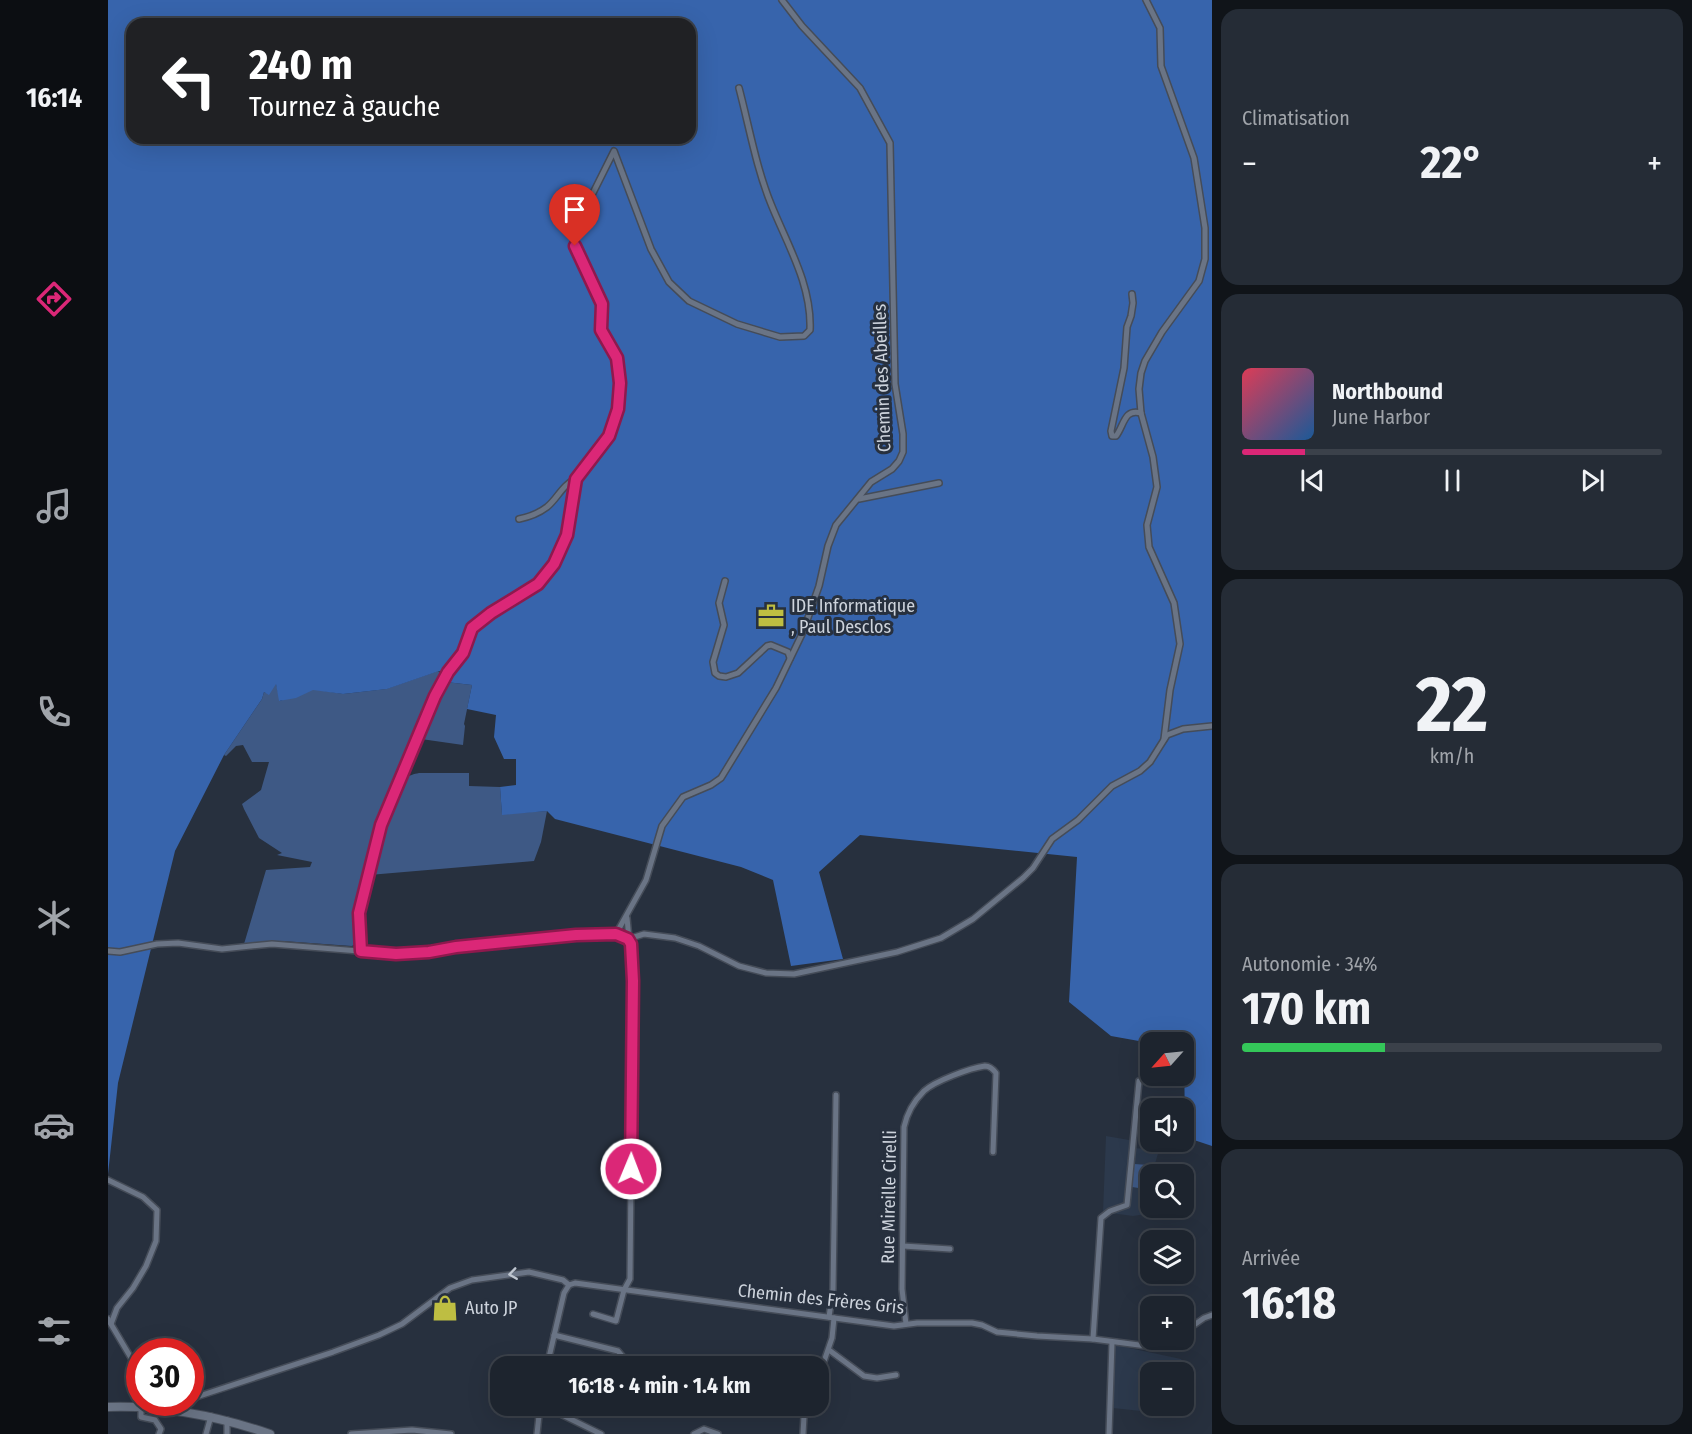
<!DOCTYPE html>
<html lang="fr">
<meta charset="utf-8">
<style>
:root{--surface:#1d242e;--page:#252c36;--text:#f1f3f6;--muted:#a0a4aa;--line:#3b414a;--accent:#db2777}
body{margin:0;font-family:"Fira Sans Condensed",sans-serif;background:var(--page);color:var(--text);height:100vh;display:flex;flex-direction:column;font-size:22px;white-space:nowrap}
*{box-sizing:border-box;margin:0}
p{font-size:20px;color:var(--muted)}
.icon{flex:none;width:33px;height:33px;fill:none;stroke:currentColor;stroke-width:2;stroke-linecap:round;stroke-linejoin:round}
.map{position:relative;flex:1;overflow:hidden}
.side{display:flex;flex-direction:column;gap:9px;padding:9px;background:#101419;width:480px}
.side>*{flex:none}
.hud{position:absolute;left:18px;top:18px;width:570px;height:126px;border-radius:18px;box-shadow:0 6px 24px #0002,0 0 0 2px var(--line);background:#202124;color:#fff;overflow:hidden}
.needle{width:39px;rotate:243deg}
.controls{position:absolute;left:1032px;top:1032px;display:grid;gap:12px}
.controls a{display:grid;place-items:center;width:54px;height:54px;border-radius:12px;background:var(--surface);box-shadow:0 6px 24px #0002,0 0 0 2px var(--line);font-size:30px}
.speed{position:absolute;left:18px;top:1338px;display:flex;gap:12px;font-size:30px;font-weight:700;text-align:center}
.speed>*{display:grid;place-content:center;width:78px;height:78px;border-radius:50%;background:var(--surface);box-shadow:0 6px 24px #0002,0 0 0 2px var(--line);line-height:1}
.speed .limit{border:9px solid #d22;background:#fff;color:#111}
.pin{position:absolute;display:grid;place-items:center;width:51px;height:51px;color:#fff;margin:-62px -26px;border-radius:50% 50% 50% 0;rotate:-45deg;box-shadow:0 0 6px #0007}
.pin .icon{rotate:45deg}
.me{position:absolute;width:66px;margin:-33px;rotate:1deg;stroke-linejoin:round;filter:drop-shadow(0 0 4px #0008)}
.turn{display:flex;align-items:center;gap:21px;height:126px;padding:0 24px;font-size:27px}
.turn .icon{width:78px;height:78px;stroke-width:2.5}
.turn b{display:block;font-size:42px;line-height:51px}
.big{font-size:45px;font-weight:700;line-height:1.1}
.side .widget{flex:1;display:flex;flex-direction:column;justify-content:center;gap:9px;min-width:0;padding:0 21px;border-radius:18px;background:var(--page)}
.side .dial{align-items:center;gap:0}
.dial b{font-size:78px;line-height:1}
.song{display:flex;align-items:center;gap:18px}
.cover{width:72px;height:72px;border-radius:9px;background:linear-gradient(135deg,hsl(350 70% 55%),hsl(210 70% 35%))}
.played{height:6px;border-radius:3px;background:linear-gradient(90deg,var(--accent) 15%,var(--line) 15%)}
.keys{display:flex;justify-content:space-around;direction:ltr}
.heat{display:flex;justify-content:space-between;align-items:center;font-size:33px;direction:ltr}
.charge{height:9px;border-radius:4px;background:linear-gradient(90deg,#34c759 34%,var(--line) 0)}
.trip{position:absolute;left:382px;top:1356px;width:339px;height:60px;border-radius:18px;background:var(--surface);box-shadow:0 6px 24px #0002,0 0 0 2px var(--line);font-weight:700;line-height:60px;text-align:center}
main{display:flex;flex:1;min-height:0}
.dock{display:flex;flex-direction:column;width:108px;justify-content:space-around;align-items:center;background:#0c0e12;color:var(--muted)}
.dock .icon{width:42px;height:42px}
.dock .active{color:var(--accent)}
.dock b{font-size:27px;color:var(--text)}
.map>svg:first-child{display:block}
.built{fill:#2c394c}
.green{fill:#3e5985}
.forest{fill:#3764ac;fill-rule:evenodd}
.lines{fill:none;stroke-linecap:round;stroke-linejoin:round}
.minor-casing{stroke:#454c58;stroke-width:8}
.secondary-casing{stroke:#454c58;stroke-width:10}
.minor{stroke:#6a7485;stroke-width:5}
.secondary{stroke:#6a7485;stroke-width:8}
.oneway{stroke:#bec5cf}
.route-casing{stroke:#8e194d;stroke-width:15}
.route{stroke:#db2777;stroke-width:10}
.labels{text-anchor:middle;stroke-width:6;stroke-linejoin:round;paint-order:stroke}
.street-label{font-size:18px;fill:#cdd3dc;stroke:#27303e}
.poi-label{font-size:18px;fill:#cdd3dc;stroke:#27303e;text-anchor:start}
</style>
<main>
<nav class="dock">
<b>16:14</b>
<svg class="icon active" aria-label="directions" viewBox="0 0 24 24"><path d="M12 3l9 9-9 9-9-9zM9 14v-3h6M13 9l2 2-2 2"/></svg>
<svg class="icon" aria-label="music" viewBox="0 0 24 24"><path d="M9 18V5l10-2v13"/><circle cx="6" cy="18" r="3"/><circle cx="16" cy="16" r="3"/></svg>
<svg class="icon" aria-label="phone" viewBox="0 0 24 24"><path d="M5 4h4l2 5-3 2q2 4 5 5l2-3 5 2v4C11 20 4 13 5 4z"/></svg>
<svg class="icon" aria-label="climate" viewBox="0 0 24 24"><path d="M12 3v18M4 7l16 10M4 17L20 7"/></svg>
<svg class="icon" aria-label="car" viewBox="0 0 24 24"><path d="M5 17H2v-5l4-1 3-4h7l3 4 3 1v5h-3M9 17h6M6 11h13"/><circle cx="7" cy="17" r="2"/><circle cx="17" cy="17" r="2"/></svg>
<svg class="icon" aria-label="filters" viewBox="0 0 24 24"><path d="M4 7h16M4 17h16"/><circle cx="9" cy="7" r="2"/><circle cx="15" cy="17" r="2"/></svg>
</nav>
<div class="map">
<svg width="1104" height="1434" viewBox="0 0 1104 1434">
<rect width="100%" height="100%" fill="#27303e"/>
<!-- built -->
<g class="built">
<polygon points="998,1136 1027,1141 1026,1148 1051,1150 1044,1174 1042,1174 1037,1201 1038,1214 1025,1216 995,1212"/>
<polygon points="1007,1345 1073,1359 1075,1363 1075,1372 1042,1372 1042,1406 1071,1406 1070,1415 1005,1408"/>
</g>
<!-- green -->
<g class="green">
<path d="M330,671L334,675C306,745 269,813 253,887C249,905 252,924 250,942L244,946L174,941L136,944L158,870L202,867L204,862L169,855L174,853L151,838L136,809L134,804L153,790L161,762H144L135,745L128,746L118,756L116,755L154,699L156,692L158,693L168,683L172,701L205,689L235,694L278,689Z"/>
<polygon points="338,682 364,685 356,724 357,726 355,745 313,739"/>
<path d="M311,773H361V786L392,787L394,814L439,811L433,842L426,861L261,875C268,851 282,795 298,779C301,775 306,774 311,773Z"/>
<polygon points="1026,1164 1041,1165 1037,1189 1024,1187"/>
</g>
<!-- forest -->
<path class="forest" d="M0,0H1104V1146L1077,1137L1076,1042L1042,1043L1003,1036L961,1002L969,857L752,835L711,872L735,959L683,966L665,880L633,867L447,819L439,811L394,815L392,787L408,785V759H396L386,737L388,715L359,709L364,685L338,682L333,672L331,671L279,689L235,694L205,690L188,698L171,701L168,684L161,695L156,692L154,699L116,755L67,851L10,1083L0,1174ZM24,24H582V138H24Z"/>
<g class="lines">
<!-- minor casing -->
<g class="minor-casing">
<g id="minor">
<polyline points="1038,0 1052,28 1053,66 1086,158 1097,228 1097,259 1091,281 1054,332 1037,361 1033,373 1031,389 1033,413 1045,457 1049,487 1039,525 1041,547 1066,603 1072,644 1062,690 1056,739"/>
<path d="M1024,294L1025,303L1023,316L1019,327L1016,368L1003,431L1004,436H1008C1016,426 1016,408 1033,413"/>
<polyline points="751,499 831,483"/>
<path d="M411,519C421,517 431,513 439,507C450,498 454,485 468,479"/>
<polyline points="617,581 611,603 616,625 605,662 607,673 611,676 618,677 630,673 659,646 663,645 680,652 682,658"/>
<polyline points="508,934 538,880 554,826 575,797 603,785 613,778 668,688 695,632 711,586 720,546 728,525 763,482 784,469 791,461 795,452 795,434 787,384 782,143 752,88 694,26 674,0"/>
<polyline points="520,939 536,934 567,938 591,946 631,966 658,973 686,974 789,952 833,938 865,919 915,878 925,868 944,839 970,820 1004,786 1032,771 1042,762 1059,735 1075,729 1104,726"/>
<polyline points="0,951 12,952 49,944 70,943 114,949 164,944 288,954 321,953 348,947 468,935 508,934 520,939"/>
<path d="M253,951L251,913L273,825L327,696L340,672L355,653L364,628L383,613L430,584L446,564L459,535L468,479L501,436L510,409L512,383L509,358L493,330L494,304L467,246L466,231L506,151L543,249L561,282L581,301L629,324L672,337L696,336L702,330C704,285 679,244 663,204C648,167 641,126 631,88"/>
<polyline points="0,1180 35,1197 49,1210 48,1241 38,1266 25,1288 9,1308 3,1324"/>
<polyline points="795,1246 842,1249"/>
<polyline points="461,1285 467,1283 786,1326 809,1323 864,1323 874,1325 889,1332 929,1336 985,1339 1054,1348 1066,1340"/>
<polyline points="485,1314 508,1321 516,1290 522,1279 525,980 519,918"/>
<polyline points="721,1317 725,1289 728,1095"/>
<polyline points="0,1319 32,1373"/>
<path d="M798,1324L794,1289L796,1127C799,1113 805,1102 816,1091C827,1081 862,1068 877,1066C882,1066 885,1069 888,1073L885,1152"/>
<polyline points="1076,1332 1096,1318 1104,1315"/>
<polyline points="446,1335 510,1351 515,1357 513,1366"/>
<polyline points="985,1339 993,1218 1002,1211 1019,1205 1031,1081"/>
<polyline points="721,1350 756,1376 769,1378 788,1375"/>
<polyline points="439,1366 456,1293 461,1285"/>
<polyline points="711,1376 724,1338 726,1318"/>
<polyline points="82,1399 225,1352 271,1335 294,1324 342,1288 364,1280 421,1272 455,1280 461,1285"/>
<polyline points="436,1406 493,1434"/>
<polyline points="530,1406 554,1408"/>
<polyline points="33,1408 33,1417 47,1420 53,1429 51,1434"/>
<polyline points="119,1420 119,1434"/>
<polyline points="98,1434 103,1416"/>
<polyline points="243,1434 304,1430 343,1434"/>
<polyline points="429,1434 432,1406"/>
<polyline points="586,1434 596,1429 610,1434"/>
<polyline points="695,1434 696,1416 700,1406"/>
<polyline points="1001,1434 1004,1342"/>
</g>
</g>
<!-- secondary casing -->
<g class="secondary-casing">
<path id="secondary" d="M0,1407C56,1405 109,1416 162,1434"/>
</g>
<!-- minor -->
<use href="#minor" class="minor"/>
<!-- secondary -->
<use href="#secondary" class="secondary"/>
</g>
<!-- one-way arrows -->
<defs><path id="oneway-chevron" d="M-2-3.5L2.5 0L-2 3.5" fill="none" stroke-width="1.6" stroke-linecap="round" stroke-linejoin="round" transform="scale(1.5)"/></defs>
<use class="oneway" href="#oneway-chevron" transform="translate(405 1274) rotate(172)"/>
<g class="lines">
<!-- route casing -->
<g class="route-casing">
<polyline id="route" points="467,246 494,304 493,330 509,358 512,383 510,409 501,436 468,479 459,535 446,564 430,584 383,613 364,628 355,653 340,672 327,696 273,825 251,913 253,951 288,954 321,952 348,947 468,935 508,934 520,939 523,944 525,981 523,1169"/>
</g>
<!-- route -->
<use href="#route" class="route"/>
</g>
<!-- icons -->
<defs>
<g id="office-bare" transform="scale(2.07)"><path d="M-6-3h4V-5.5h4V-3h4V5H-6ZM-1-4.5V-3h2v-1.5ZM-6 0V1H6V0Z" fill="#bebe42" stroke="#27303e" stroke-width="2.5" paint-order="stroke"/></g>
<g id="shop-bare" transform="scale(2.07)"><path d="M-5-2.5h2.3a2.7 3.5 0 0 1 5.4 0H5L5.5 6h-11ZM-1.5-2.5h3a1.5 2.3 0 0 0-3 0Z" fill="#bebe42" stroke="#27303e" stroke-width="2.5" paint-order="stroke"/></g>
</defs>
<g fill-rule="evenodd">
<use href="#office-bare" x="663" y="616"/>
<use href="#shop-bare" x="337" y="1308"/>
</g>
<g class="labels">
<!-- street labels -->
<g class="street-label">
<text transform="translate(774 378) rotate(-92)" y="6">Chemin des Abeilles</text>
<text transform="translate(781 1197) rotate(-89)" y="6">Rue Mireille Cirelli</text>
<text transform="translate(713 1299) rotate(6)" y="6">Chemin des Frères Gris</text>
</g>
<!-- poi labels -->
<g class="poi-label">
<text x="683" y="612">IDE Informatique<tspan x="683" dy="21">, Paul Desclos</tspan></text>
<text x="357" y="1314">Auto JP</text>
</g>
</g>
</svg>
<div class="controls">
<a><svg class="needle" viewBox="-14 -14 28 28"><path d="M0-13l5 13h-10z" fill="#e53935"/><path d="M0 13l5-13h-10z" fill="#a0a4aa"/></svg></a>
<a><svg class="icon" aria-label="sound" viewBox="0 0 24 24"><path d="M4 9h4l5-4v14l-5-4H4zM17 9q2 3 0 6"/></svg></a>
<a><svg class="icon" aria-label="search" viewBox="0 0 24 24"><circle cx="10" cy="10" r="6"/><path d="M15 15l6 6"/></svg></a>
<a><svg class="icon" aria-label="layers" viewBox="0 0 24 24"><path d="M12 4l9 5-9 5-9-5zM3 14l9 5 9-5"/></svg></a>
<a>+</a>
<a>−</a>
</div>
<div class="speed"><div class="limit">30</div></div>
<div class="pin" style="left:467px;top:246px;background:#d93025"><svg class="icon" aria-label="arrive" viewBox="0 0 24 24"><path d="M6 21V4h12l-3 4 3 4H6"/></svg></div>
<svg class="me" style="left:523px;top:1169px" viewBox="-20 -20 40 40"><circle r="17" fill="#db2777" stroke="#fff" stroke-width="3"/><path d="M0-11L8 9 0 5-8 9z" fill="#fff"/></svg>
<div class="trip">16:18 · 4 min · 1.4 km</div>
<div class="hud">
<div class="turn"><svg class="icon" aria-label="left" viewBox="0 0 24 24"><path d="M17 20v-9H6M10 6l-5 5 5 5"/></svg><div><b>240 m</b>Tournez à gauche</div></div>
</div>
</div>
<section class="side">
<div class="widget"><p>Climatisation</p>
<div class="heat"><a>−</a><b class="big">22°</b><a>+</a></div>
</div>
<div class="widget">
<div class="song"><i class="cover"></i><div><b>Northbound</b><p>June Harbor</p></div></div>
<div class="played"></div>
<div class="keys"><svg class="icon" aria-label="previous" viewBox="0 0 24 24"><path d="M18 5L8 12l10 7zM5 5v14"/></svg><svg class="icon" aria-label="pause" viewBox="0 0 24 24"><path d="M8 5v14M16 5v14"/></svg><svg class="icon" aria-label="next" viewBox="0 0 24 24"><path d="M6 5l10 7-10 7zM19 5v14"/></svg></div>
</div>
<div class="widget dial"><b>22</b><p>km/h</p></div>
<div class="widget"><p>Autonomie · 34%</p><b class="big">170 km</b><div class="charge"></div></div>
<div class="widget"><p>Arrivée</p><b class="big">16:18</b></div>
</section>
</main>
